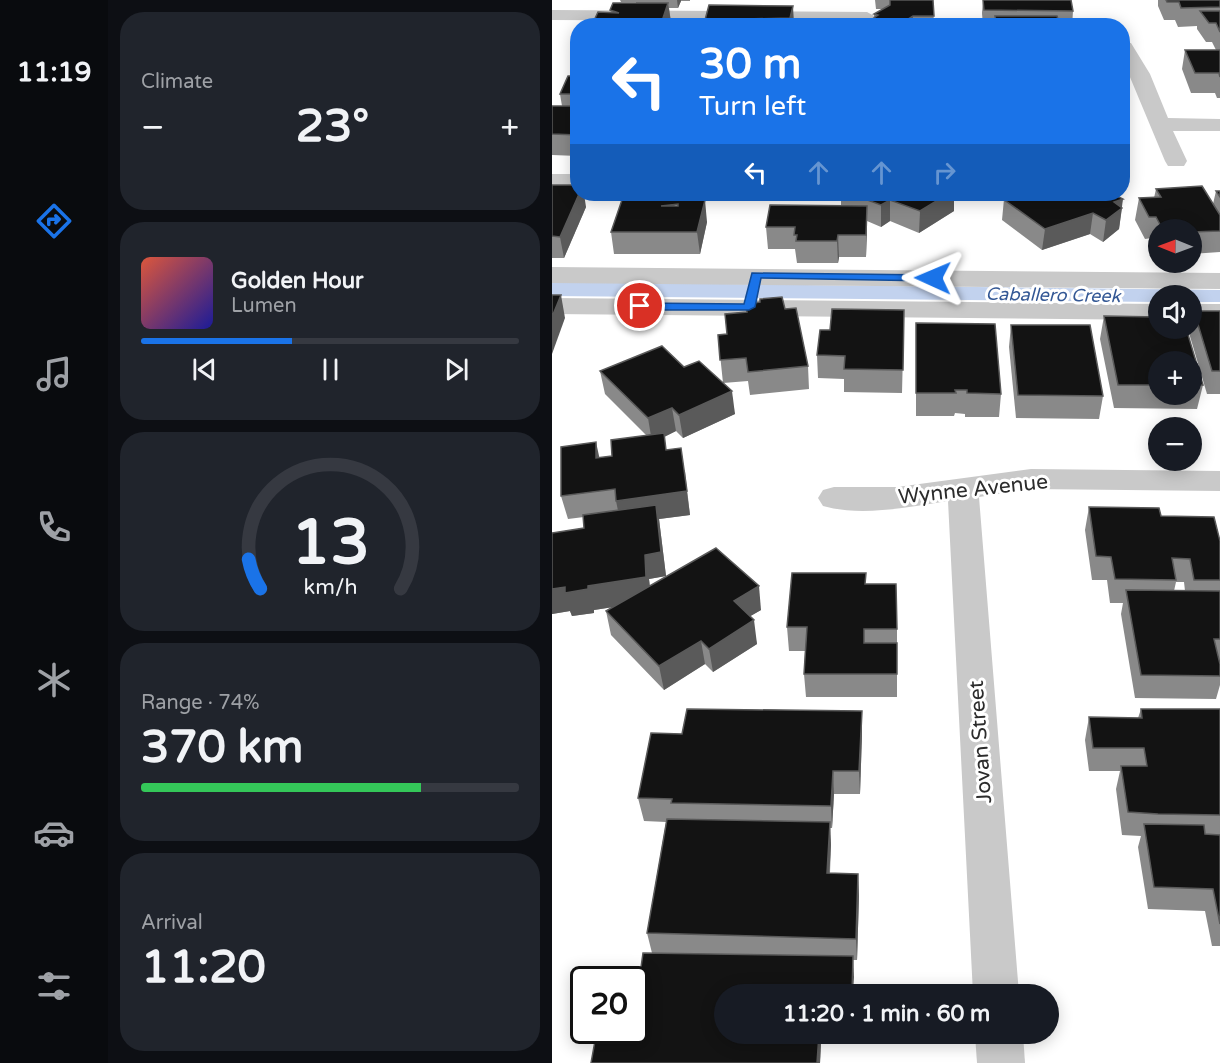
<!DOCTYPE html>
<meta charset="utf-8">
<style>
:root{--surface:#171b24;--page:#20242c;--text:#f1f3f6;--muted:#9ea1a6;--line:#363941;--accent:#1a73e8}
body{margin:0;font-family:"Varela Round",sans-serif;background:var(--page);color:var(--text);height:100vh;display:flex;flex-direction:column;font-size:22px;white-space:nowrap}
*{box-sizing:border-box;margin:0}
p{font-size:20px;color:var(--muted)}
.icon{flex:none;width:33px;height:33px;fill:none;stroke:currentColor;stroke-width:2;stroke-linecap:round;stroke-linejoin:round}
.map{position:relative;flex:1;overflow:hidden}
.panel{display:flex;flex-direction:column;gap:12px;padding:12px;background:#0d0f14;width:444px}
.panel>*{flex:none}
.guide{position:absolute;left:18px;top:18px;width:560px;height:183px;border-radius:24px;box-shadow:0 3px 15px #0003;background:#1a73e8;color:#fff;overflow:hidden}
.needle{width:39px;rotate:271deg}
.fabs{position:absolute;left:596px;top:219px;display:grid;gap:12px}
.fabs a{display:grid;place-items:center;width:54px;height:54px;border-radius:50%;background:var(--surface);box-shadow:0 3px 15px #0003;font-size:30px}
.speed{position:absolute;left:18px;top:966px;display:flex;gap:12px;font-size:30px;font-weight:700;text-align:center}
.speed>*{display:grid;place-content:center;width:78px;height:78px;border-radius:50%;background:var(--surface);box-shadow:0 3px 15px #0003;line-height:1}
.speed .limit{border:3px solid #111;border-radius:9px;background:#fff;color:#111}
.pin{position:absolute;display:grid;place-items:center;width:51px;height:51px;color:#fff;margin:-26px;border:3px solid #fff;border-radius:50%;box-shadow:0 2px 6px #0007}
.me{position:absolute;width:66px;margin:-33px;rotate:271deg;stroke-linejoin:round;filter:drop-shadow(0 0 4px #0008)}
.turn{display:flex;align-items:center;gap:21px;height:126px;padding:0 30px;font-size:27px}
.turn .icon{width:78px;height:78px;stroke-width:2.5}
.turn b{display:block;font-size:42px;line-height:51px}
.lanes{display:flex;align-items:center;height:57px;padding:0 30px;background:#0003;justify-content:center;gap:30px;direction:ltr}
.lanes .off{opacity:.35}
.big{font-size:45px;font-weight:800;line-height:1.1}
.panel .tile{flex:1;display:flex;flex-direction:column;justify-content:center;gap:9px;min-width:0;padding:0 21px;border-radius:24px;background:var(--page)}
.panel .dial{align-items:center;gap:0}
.dial svg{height:156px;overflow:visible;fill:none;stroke:var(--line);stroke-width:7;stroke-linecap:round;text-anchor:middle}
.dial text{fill:var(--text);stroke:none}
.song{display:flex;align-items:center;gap:18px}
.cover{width:72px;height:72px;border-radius:9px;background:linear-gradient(135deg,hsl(10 70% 55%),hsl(240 70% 35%))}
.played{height:6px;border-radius:3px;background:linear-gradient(90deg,var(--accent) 40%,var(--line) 40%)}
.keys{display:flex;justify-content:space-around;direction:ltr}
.heat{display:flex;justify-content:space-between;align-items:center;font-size:33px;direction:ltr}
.charge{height:9px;border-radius:4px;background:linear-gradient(90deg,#34c759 74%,var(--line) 0)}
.trip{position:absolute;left:162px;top:984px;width:345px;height:60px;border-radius:30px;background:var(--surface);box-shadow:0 3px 15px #0003;font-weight:800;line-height:60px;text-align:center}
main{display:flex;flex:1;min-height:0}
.tab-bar{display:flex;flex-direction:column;width:108px;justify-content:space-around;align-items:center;background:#090b0e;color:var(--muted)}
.tab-bar .icon{width:42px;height:42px}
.tab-bar .selected{color:var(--accent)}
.tab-bar b{font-size:27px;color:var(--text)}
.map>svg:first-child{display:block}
.water{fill:#c2d2ee}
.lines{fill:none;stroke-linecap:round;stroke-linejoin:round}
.minor{fill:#c9c9c9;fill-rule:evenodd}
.wall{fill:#898989;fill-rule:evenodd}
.shaded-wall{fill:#5a5a5a}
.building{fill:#131313;stroke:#5a5a5a;stroke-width:1.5;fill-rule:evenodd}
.route{fill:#1a73e8;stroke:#114b97;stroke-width:1.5}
.labels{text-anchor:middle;stroke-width:6;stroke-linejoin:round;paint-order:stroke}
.far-water-label{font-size:18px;font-style:italic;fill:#345895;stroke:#fff}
.street-label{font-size:21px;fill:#2c2c2c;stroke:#fff}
</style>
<main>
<nav class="tab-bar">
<b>11:19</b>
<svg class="icon selected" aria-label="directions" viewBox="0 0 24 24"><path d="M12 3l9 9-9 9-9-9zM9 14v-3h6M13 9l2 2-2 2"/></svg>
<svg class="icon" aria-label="music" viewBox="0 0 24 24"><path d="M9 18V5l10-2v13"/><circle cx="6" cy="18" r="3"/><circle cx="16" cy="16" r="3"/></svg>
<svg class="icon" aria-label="phone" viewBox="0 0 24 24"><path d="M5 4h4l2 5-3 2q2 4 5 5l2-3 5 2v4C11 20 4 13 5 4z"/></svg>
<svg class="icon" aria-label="climate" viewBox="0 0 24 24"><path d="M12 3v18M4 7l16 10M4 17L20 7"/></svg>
<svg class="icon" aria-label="car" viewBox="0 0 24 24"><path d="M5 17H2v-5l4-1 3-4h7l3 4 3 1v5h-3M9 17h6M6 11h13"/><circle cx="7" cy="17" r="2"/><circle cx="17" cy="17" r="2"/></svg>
<svg class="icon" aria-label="filters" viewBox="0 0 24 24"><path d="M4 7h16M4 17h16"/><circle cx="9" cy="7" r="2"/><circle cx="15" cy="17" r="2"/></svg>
</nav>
<section class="panel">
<div class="tile"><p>Climate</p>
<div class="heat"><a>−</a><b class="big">23°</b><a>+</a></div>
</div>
<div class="tile">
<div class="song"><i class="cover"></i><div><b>Golden Hour</b><p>Lumen</p></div></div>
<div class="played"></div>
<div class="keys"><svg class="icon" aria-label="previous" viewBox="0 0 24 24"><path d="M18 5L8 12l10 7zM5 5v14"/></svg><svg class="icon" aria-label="pause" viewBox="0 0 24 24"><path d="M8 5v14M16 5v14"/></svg><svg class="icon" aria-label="next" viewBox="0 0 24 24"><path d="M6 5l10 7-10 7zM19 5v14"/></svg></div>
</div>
<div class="tile dial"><svg viewBox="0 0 100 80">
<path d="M14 69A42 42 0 1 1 86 69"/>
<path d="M14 69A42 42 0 0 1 8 54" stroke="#1a73e8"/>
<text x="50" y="56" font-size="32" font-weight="700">13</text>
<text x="50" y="72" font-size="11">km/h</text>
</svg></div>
<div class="tile"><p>Range · 74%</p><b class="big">370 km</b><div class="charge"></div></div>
<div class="tile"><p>Arrival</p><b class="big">11:20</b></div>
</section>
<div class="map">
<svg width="668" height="1063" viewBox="0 0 668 1063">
<rect width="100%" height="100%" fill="#fff"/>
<!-- water -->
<polygon class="water" points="0,282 668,290 668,302 639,302 639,296 606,296 606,302 0,296"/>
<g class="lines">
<!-- minor -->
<g class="minor">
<polygon points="0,10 315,12 324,17 315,22 0,20"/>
<polygon points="570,42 579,43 598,74 616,118 668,119 668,131 621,131 635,161 632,166 616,166 613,161 570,58"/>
<rect x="0" y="174" width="26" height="14"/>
<polygon points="0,267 668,273 668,289 0,283"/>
<polygon points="0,298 606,304 606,320 0,314"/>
<rect x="639" y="304" width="29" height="16"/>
<path d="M479,469L668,471V491L479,489L427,497L467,994H421L396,501C356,507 310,517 271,506L266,498L271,490L282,487H345Z"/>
<polygon points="423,1034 471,1034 473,1063 425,1063"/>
</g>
</g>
<!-- wall -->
<g class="wall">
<polygon points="68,0 138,0 138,1 129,1 126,8 117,8 119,22 117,26 40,26 59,13 58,10 84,3 84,2 69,2"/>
<polygon points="323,0 381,0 382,26 319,26 319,20 322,18 322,14 331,9 324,9"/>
<polygon points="431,0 519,0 521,11 520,26 431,26 430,13"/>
<polygon points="606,0 668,0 668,98 665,98 663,93 639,93 630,69 633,50 664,50 660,42 654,42 645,29 645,26 626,27 623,20 612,20 606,6"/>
<polygon points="241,6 241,26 153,26 153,20"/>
<polygon points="26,51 26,156 0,155 0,106 10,106 8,94 24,76 21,60"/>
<polygon points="0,185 34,207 12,258 0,258"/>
<polygon points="604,189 661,204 664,191 668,191 668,252 639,254 639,230 606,230 606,250 600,238 593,239 583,220 587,198 602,198"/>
<path d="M72,194L130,200L155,222L148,254H62L59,232ZM126,204V206H109Z"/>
<polygon points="289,194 402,194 402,211 367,233 338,221 329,227 315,221 314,257 287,257 286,263 245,263 243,249 216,249 214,227 289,206"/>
<polygon points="445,194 561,194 570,208 567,229 551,242 538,234 490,250 450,220 452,199"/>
<polygon points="193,304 233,309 256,366 257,389 198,395 196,381 171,383 183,414 131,438 124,431 112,437 114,450 133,471 138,515 107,519 114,576 97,579 98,586 209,610 198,616 205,644 161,672 153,664 112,690 59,635 54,611 62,607 42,610 42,613 20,616 18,611 0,614 0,533 32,528 32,517 16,519 9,496 47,458 60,456 94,435 53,394 48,371 132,367 171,383 166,335 175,334 173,314 194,312"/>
<polygon points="352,310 350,393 292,392 292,379 266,378 265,355 278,330"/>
<polygon points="642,311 668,311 668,394 655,394 637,333"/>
<path d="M552,316L606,317V328H634L651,385L645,409L562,408L548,339ZM606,362H639V394H606Z"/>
<polygon points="364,323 449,394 447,417 413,417 413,414 403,413 402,416 364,416"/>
<polygon points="459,325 551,396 547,419 464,418 457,347"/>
<path d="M537,507L609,516L668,541V685L664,699L583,698L569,614L571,603H558L555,580H540L533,530ZM624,582H632L633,591H622Z"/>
<polygon points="314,584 345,629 345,697 254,697 252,674 253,651 237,651 235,627"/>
<polygon points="135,709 310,711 310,734 308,794 282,794 280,828 278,828 279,845 278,873 306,874 307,896 305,960 301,960 301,994 172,994 172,1034 300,1034 299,1044 269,1043 268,1063 39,1063 45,1030 82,1030 82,1004 84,1004 91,953 100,953 95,933 114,822 92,821 86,798 99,733 130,734"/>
<polygon points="589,709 668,709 668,946 660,946 653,911 596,909 586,847 589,836 570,835 564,789 568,771 537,771 533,740 537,717 586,718"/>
</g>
<!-- shaded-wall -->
<g class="shaded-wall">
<polygon points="125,0 129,0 129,1 126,8"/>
<polygon points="116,3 119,22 117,26 109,26"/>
<polygon points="241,6 242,24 241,26 239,26 238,18"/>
<polygon points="361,16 361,26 345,26"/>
<polygon points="27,194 32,194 34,207 12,258 8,237"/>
<polygon points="396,194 402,194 402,211 367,233 368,211"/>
<polygon points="458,194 484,194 457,202"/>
<polygon points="571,199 567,229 551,242 554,220 562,202"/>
<polygon points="153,200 155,222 148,254 145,232"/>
<polygon points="338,200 338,221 329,227 329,205"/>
<polygon points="315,206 315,227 314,257 314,235"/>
<polygon points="541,213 538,234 490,250 493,229"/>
<polygon points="286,235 287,257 286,263 285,241"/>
<polygon points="9,295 13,318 0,354 0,317"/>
<polygon points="180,391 183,414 131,438 127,415"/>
<polygon points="120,408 124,431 112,437 118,473 100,442 96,418"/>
<polygon points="44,442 49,465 44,458"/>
<polygon points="129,448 138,515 107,519 114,576 97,579 99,601 42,610 42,613 20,616 18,611 0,614 0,589 13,587 36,586 69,525 64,501"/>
<polygon points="207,586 209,610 185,624 182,601"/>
<polygon points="202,620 205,644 161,672 157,649"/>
<polygon points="149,641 153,664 112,690 107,666"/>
<polygon points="310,711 310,734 308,794 307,771"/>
<polygon points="281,771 282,794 280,828 279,806"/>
<polygon points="278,822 279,845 276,896 275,873"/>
<polygon points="306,874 307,896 305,960 304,939"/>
<polygon points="301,956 302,977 301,994 300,994"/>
<polygon points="267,1034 268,1034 269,1043 268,1063 265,1063"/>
</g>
<!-- building -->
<g class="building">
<polygon points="338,0 381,0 382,16 361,16 345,26 341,26 319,20 326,15 322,14 338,5"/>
<polygon points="431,0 519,0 521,11 432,10"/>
<polygon points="614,0 668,0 668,7 629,8 627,2 615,2"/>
<polygon points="61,3 116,3 109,24 40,25 46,12 67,13 58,10"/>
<polygon points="157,5 241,6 238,18 153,20"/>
<polygon points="648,11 668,11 668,32 664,23 657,23"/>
<polygon points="443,16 505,16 508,26 445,26"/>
<polygon points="633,50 668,50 668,77 667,73 643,73"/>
<polygon points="26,51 26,60 21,60"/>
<polygon points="16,76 26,76 26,94 8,94"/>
<polygon points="0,106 26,106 26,135 0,134"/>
<polygon points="0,185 26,185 26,194 27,194 8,237 0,236"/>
<polygon points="650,186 668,215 668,231 639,232 639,230 611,230 604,217 597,217 587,198 609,197 604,189"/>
<polygon points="664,191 668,191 668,197"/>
<path d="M72,194H129L127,200H153L145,232H59ZM126,204V206H109Z"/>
<polygon points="299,194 396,194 368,211 338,200 329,205"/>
<polygon points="467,194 561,194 571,199 562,202 570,208 554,220 541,213 493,229 451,199"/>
<polygon points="218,205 315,206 314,235 286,235 285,241 244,241 245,235 242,235 243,227 214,227"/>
<polygon points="0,295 9,295 0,317"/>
<polygon points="230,297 233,309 244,308 256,366 196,372 194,358 168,360 166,335 175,334 173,314 195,312 193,304 208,302 208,299"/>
<polygon points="280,309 352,310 351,370 292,369 293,356 265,355 268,330 278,330"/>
<polygon points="642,311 668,311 668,371 660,371"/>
<polygon points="552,316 606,317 606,328 634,328 651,385 639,385 639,362 606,362 606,385 566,385"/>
<polygon points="364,323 443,324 449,394 415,393 415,390 403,390 404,393 364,393"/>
<polygon points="459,325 538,325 551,396 466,395"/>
<polygon points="110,346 132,367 147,361 180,391 127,415 120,408 96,418 48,371"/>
<polygon points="112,433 114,450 129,448 135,491 64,501 63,489 9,496 9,447 44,442 44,458 60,456 59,440"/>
<polygon points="104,505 109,552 93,555 94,577 36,586 36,589 13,593 13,587 0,589 0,533 32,528 31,515"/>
<polygon points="537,507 607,508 609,516 662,517 668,541 668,580 642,580 638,559 620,558 624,580 563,579 559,557 544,556"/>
<polygon points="164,548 207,586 182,601 202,620 157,649 149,641 107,666 54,611"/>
<polygon points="240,573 314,573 313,584 344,584 345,629 312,629 312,643 345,643 345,674 252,674 255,627 235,627"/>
<polygon points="574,590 668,591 668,639 662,639 668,664 668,676 589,675"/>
<polygon points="135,709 310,711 307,771 281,771 279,806 119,803 120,799 86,798 99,733 130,734"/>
<polygon points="589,709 668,709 668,815 606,814 576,812 569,766 595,766 592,748 541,748 537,717 590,718"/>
<polygon points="115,819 278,822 275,873 306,874 304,939 95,933"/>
<polygon points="592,824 652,825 653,834 668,835 668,924 661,889 602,887"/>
<polygon points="91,953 301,956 300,994 172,994 172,1034 267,1034 265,1063 39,1063 45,1030 82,1030 82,1004 84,1004"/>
</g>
<!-- route -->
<polygon class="route" points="200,273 381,275 386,278 381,281 209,278 203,307 197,310 88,310 82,306 88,303 192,304"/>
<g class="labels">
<!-- far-water labels -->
<g class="far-water-label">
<text transform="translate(501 295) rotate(1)" y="6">Caballero Creek</text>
</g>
<!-- street labels -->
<g class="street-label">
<text transform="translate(421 489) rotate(-6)" y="7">Wynne Avenue</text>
<text transform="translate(428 742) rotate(-94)" y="7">Jovan Street</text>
</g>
</g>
</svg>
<div class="fabs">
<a><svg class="needle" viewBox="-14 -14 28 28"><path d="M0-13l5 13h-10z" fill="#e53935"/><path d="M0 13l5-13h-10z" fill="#9ea1a6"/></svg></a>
<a><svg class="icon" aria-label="sound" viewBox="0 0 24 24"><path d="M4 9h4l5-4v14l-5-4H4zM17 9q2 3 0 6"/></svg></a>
<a>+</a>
<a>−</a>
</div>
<div class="speed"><div class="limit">20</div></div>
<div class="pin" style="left:88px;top:306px;background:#d93025"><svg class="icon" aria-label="arrive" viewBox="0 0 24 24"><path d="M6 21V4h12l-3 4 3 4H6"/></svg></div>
<svg class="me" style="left:381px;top:278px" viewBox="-20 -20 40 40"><path d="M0-17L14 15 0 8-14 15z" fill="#1a73e8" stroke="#fff" stroke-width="4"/></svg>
<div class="trip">11:20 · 1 min · 60 m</div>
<div class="guide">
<div class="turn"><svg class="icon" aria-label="left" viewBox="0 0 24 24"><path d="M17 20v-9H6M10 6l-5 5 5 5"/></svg><div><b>30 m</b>Turn left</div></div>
<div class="lanes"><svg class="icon" aria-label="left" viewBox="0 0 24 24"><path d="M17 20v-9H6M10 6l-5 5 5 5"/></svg><svg class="icon off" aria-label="ahead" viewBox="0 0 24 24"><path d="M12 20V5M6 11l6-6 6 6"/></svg><svg class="icon off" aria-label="ahead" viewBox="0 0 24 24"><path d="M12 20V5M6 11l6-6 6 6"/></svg><svg class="icon off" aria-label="right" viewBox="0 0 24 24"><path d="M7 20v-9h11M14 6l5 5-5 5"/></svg></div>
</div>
</div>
</main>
